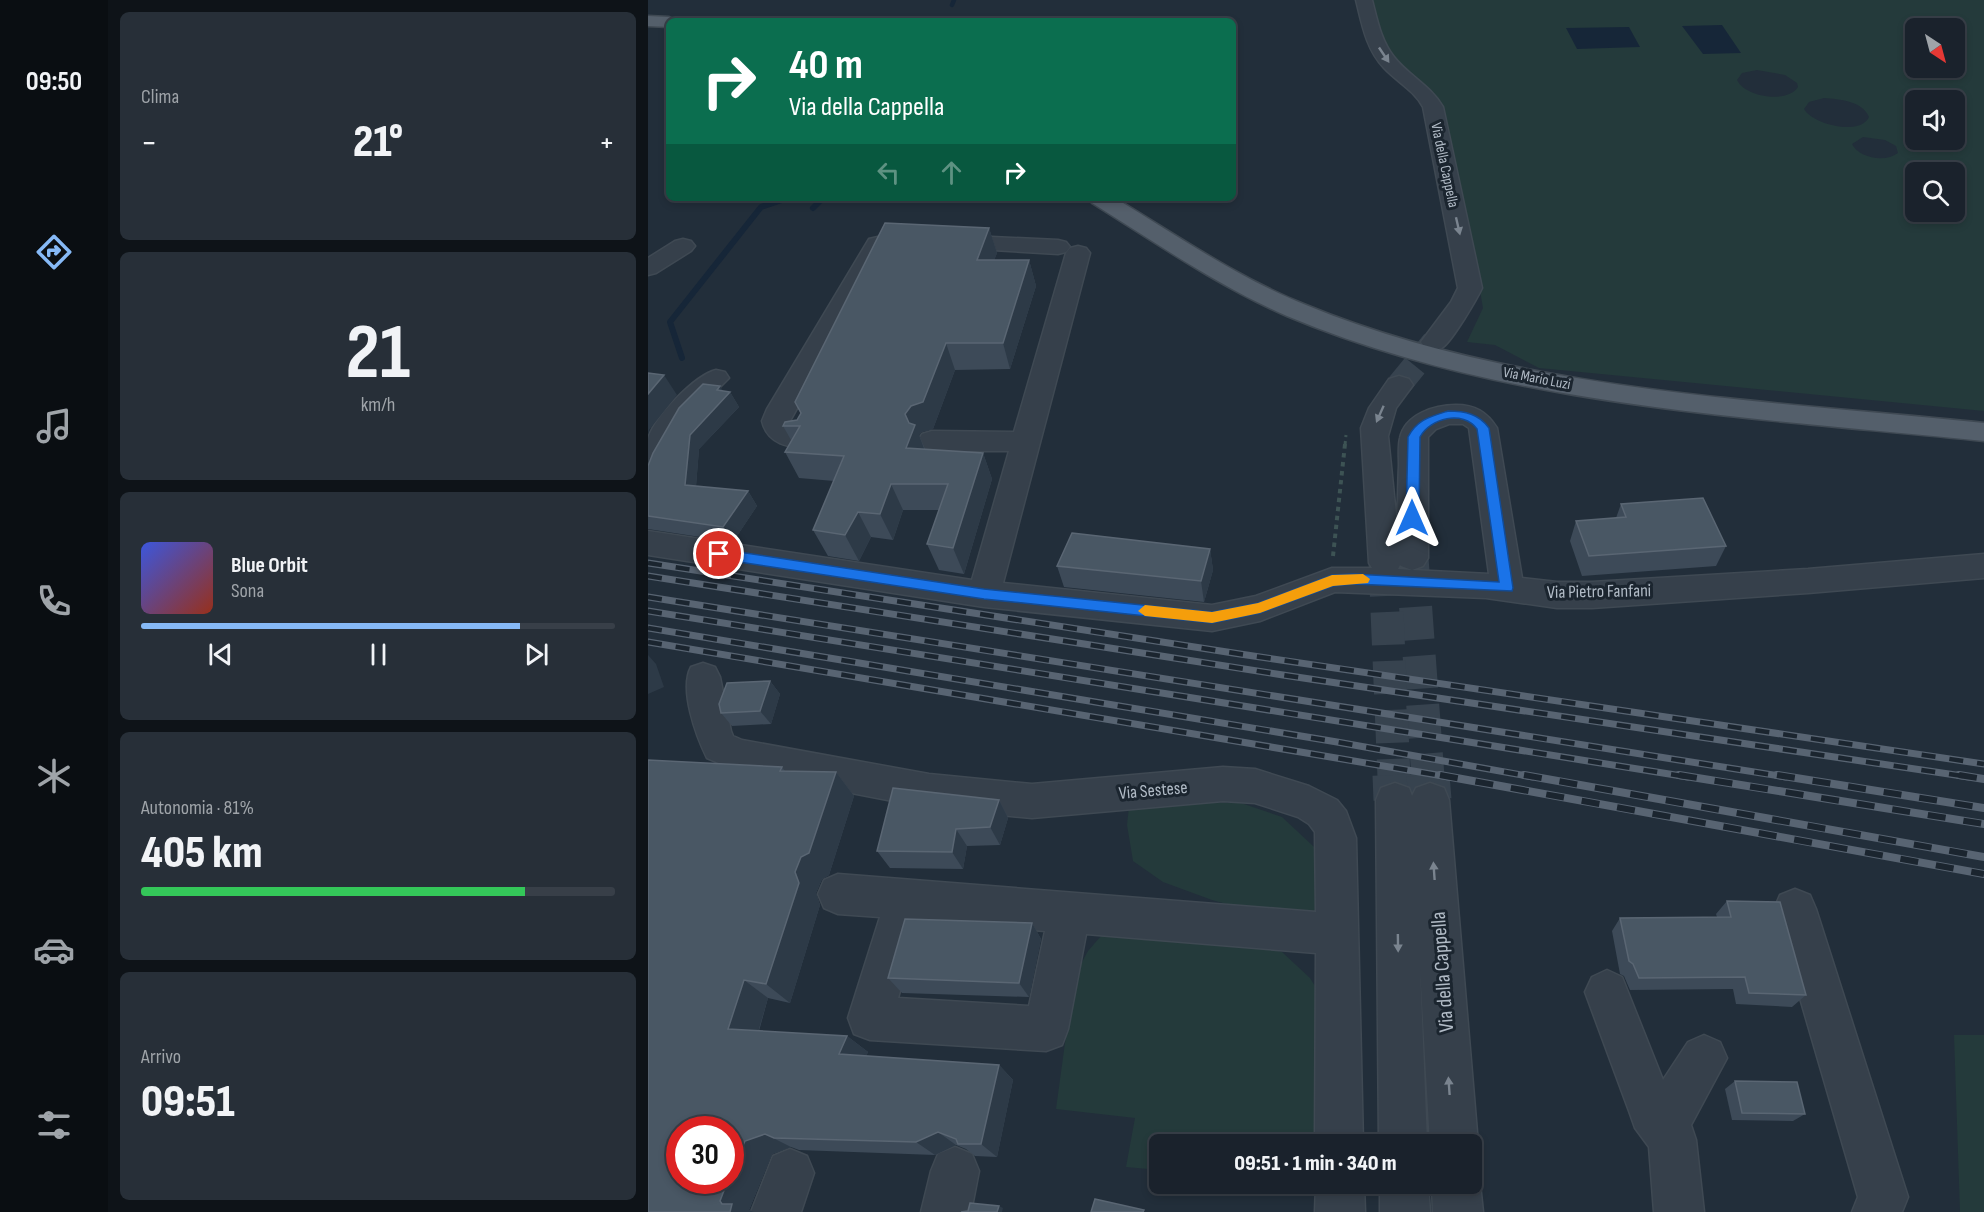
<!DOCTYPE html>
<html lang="it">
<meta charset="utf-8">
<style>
:root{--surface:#1a222c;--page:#272f38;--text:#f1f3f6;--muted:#9fa4a9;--line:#383f48;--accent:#86b9f6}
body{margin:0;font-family:"Sofia Sans Condensed",sans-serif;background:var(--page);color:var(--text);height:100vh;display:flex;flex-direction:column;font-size:22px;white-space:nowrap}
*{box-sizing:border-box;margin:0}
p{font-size:20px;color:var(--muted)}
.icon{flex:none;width:33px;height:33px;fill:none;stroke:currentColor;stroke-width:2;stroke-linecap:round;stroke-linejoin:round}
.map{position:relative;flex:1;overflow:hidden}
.details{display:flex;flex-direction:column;gap:12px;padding:12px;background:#0e1318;width:540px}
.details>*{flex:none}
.top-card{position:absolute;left:18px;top:18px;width:570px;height:183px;border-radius:9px;box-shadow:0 3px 9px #0003,0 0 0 2px var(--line);background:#0b6e4f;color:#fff;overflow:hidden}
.needle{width:39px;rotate:144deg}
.tools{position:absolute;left:1257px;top:18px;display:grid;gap:12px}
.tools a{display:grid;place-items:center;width:60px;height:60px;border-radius:9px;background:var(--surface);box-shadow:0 3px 9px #0003,0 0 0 2px var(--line);font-size:30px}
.speed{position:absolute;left:18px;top:1116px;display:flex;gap:12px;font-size:30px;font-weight:700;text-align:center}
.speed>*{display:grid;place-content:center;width:78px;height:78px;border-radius:50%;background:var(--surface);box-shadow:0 3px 9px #0003,0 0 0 2px var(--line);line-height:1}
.speed .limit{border:9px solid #d22;background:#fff;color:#111}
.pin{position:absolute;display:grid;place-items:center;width:51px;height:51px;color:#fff;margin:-26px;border:3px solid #fff;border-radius:50%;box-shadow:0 2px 6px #0007}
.me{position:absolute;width:66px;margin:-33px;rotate:0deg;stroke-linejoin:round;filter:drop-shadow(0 0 4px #0008)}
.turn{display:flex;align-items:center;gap:21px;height:126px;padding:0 24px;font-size:27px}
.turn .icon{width:78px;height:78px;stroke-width:2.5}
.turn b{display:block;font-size:42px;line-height:51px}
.lanes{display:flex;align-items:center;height:57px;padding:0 24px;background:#0003;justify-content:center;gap:30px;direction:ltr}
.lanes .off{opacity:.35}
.big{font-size:45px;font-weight:800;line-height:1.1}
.details .widget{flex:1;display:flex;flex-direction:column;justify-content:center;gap:9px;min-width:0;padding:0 21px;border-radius:9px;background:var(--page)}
.details .dial{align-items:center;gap:0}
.dial b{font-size:78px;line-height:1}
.song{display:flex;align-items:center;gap:18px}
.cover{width:72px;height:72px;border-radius:9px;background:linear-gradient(135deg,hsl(230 70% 55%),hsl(10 70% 35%))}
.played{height:6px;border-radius:3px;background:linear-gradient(90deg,var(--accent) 80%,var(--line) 80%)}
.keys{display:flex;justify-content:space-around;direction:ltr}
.heat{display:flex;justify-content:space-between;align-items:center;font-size:33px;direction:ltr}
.charge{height:9px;border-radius:4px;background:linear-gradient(90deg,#34c759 81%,var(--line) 0)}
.trip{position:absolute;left:501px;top:1134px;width:333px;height:60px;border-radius:9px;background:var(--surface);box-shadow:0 3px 9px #0003,0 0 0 2px var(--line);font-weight:800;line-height:60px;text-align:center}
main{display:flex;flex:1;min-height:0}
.tab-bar{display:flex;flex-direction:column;width:108px;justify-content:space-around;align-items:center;background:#0a0e12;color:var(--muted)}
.tab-bar .icon{width:42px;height:42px}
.tab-bar .active{color:var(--accent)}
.tab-bar b{font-size:27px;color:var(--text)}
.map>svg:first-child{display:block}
.green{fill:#243a3b;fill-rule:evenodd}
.water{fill:#162638}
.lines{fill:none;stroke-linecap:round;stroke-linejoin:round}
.stream-far1{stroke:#162638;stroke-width:4.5}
.stream{stroke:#162638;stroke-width:6}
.minor-tunnel-far2{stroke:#37434f;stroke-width:25;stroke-dasharray:25 13;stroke-linecap:butt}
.minor-tunnel-far1{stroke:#37434f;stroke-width:33;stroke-dasharray:33 16;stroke-linecap:butt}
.minor-tunnel{stroke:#37434f;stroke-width:43;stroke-dasharray:43 22;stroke-linecap:butt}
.minor-casing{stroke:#3f4953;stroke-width:3}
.major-casing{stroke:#3f4953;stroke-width:3}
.path-far1{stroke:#3d5354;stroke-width:3;stroke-dasharray:4 4;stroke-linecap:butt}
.path{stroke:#3d5354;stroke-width:4;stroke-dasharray:4.5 4.5;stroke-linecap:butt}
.minor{fill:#36404b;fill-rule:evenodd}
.major{fill:#545f6b;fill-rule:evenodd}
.rail-far1-casing{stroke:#586472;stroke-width:7}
.rail-casing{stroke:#586472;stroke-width:8}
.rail-far1{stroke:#1b252f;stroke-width:4.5;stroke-dasharray:14;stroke-linecap:butt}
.rail{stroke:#1b252f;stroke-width:6;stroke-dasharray:18;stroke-linecap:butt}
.wall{fill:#3d4a58}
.shaded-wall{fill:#2d3a47}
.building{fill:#495764;stroke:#5a6673;stroke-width:1.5}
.oneway{fill:#7a848f}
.route{fill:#1a73e8;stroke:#114b97;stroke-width:1.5}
.slow{fill:#f59e0b}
.labels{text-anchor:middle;stroke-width:6;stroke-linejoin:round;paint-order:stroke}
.far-street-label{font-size:15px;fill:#b1bbc6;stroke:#1b252f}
.street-label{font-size:18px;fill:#b1bbc6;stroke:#1b252f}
.near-street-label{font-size:21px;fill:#b1bbc6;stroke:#1b252f}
</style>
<main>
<nav class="tab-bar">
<b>09:50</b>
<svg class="icon active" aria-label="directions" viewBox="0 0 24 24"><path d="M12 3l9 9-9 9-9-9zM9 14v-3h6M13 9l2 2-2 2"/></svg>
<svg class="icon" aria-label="music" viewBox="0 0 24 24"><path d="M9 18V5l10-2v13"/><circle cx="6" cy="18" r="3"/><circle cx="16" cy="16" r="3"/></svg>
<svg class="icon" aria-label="phone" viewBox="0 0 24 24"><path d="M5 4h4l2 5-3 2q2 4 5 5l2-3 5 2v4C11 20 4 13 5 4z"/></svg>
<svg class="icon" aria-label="climate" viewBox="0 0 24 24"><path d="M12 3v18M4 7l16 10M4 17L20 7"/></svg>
<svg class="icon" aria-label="car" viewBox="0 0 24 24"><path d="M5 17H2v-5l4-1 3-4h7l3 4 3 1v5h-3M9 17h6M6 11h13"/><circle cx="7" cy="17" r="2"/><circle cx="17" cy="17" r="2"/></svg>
<svg class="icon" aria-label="filters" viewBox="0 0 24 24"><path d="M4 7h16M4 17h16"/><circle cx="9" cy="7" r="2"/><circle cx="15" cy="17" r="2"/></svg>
</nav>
<section class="details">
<div class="widget"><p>Clima</p>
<div class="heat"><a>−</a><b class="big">21°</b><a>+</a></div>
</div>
<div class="widget dial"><b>21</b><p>km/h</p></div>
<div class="widget">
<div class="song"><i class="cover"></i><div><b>Blue Orbit</b><p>Sona</p></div></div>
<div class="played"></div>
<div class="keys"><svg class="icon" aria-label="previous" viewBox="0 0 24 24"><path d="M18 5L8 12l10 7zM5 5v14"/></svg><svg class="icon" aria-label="pause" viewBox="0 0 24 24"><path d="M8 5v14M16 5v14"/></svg><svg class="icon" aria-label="next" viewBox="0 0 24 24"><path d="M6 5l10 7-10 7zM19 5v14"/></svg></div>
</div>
<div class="widget"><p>Autonomia · 81%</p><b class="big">405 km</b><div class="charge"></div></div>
<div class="widget"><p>Arrivo</p><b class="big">09:51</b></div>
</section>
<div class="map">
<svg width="1336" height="1212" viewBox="0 0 1336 1212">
<rect width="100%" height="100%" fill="#222e3a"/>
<!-- green -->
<g class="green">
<path d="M725,0H1336V411L891,368L847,345L819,342L835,308L820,221L785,93C776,82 764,79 754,70C733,51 731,26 725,0ZM1268,28H1306V68H1268ZM1109,70L1137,75L1149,83L1150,87C1139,104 1097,97 1089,80L1094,73ZM1176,98C1191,99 1215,101 1221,117C1213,136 1165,125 1156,109L1161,102ZM1268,100H1306V140H1268ZM1215,137L1237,140L1248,146L1250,153C1237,163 1211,158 1204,144ZM1268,172H1306V212H1268Z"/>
<polygon points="519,802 593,803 634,817 680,860 676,918 626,917 564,900 515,882 485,861 479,825 481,807"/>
<polygon points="506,932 573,936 634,952 662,978 678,1004 677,1144 512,1144 511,1170 478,1167 487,1118 408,1109 426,977 440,951 453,936"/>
<polygon points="1306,1035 1336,1035 1336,1212 1312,1212"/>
</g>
<!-- water -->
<g class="water">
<polygon points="1074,25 1093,53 1055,54 1034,26"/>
<polygon points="981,27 992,47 929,49 918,28"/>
</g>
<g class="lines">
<!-- stream-far1 -->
<polyline class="stream-far1" points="304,5 306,0"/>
<!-- stream -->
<g class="stream">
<polyline points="165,208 175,198"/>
<polyline points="34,358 22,322 113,207 140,198"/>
</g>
<!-- minor-tunnel-far2 -->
<polyline class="minor-tunnel-far2" points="751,385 786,342"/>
<!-- minor-tunnel-far1 -->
<g class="minor-tunnel-far1">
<polyline points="764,558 780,777"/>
<polyline points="737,563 746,777"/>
</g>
<!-- minor-tunnel -->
<g class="minor-tunnel">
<polyline points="746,775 747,800"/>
<polyline points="780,775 782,800"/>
</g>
<!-- minor casing -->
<g class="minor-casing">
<g id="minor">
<path d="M708,0H724C729,19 733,41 746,57C761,76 782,85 795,107L834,288C829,299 804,341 795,347C790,351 783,349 777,348L773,342L803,302L810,288L775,107C766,90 749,82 736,68C718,49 714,24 708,0Z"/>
<path d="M247,233L255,235L259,240L255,245L238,249L142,421L146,428L161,431L165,438L161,445C141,450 119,443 114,421L119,409L221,239Z"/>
<polygon points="302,235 410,240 418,242 422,247 418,252 410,254 294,247 290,242 294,237"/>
<polygon points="35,239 43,241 47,246 43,251 8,273 0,275 0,258 27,241"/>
<path d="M430,246L438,248L442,253L355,583L564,605L608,596L684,568H724L721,563L713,428L721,408L741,379L751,376L761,379L765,385L748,408L740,436L749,525C750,505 750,485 751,465C751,457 750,446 752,438C757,414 787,405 808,405C827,405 839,412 849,428L874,578L909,582H944L1160,569L1336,554V578L1160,593L944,608H909L838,598L687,592L612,621L564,631L336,607L0,555V531L324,580L361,451H284L274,448L270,441L274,434L284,431L366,432L418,253L422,248ZM801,424H815L821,428L841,574L764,570L775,566L780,558V437L788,429ZM752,565L753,566L764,570L750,569Z"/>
<path d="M68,370L77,372L81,378L38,421L10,471L0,474C0,463 0,451 0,440C4,419 47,375 68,370Z"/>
<path d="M55,663L67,667L72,677L83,731L85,736L94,740L281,774L384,784L575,767L607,769L661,786L689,800L698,811L708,838L715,1144H667L668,953L438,934L420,1029L414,1045L398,1051L222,1040L206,1034L200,1018L232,917L190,914L176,908L170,894L176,880L190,874L668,912L667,832L661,824L650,817L607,803L575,801L384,818L281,808L89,771L59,758C48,736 31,689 43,667ZM272,920L397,931L381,1006L250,998Z"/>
<polygon points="747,783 761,788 764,796 768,788 782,783 796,788 801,800 830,1144 824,1159 824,1144 782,1144 772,968 779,1144 731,1144 728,800 733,788"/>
<polygon points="1147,889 1162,895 1168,909 1260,1197 1254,1212 1204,1212 1210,1197 1126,909 1132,895"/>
<polygon points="959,970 974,977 1015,1080 1040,1042 1056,1035 1072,1042 1079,1058 1043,1125 1048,1140 1056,1212 1006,1212 1001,1147 987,1128 981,1111 937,992 944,977"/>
<polygon points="307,1147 324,1154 331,1171 323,1212 273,1212 283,1171 290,1154"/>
<polygon points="142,1149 159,1156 166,1173 153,1212 103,1212 125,1156"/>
<polygon points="824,1166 832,1184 835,1212 785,1212 784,1184 824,1184"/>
<polygon points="668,1184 716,1184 717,1212 667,1212"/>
<polygon points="732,1184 780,1184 782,1212 732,1212"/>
</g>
</g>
<!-- major casing -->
<g class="major-casing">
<g id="major">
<polygon points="0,16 21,17 29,21 21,21 21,27 0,26"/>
<path d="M441,198H467C530,236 590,278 658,305C866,391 1114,400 1336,423V441C1105,417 855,407 639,316C570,286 508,243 444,203Z"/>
</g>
</g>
<!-- path-far1 -->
<polyline class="path-far1" points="697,445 698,435"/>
<!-- path -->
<polyline class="path" points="685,556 697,444"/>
<!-- minor -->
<use href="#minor" class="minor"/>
<!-- major -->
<use href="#major" class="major"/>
<!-- rail-far1 casing -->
<g class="rail-far1-casing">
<g id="rail-far1">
<polyline points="0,563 592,654 1336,764"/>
<polyline points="0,576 635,675 1321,777"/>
<polyline points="0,597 1138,777"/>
<polyline points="0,611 1040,777"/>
<polyline points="0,628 689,742 885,777"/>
<polyline points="0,642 801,777"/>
</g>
</g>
<!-- rail casing -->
<g class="rail-casing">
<g id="rail">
<polyline points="792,775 1336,874"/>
<polyline points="876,775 1336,857"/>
<polyline points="1031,775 1336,824"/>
<polyline points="1129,775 1336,808"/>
<polyline points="1311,775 1336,779"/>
</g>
</g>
<!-- rail-far1 -->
<use href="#rail-far1" class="rail-far1"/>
<!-- rail -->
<use href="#rail" class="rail"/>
</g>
<!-- wall -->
<g class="wall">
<polygon points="341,228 349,253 346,260 381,260 388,286 362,369 307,370 285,429 273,432 271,435 277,449 335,453 344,479 316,574 291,570 279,544 291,510 255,510 245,540 223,537 211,561 180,556 165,530 186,481 151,478 137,452 143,440 135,426 149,420 153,414 147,402"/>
<polygon points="75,391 82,392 91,407 51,449 48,486 100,491 109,506 85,542 0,529 0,466"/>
<polygon points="973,504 1078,546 1068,566 934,576 922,541 928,521 968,518"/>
<polygon points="562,549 565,570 556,602 416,587 409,566"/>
<polygon points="122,681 132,694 123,724 84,726 73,713"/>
<polygon points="134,767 137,771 188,772 206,796 181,875 174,879 168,893 172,905 142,1003 120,998 111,1031 199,1036 220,1052 218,1056 351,1065 365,1080 349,1157 327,1156 318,1149 308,1145 287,1155 151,1150 143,1147 124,1154 101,1210 106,1212 0,1212"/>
<polygon points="351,800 360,818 352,845 319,846 315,869 242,868 229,851"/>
<polygon points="1079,901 1158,995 1144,1007 1088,1004 1085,989 982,990 976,976 972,974 964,931 972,918 1069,917 1068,914"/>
<polygon points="384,923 393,939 381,997 254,993 240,978"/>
<polygon points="1087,1081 1157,1114 1145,1121 1084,1120 1077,1089"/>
</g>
<!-- shaded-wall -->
<g class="shaded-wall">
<polygon points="341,228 349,253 337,286 329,260"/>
<polygon points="381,260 388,286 362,369 355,343"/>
<polygon points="298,343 307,370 285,429 273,432 271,435 277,451 258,448 257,414"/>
<polygon points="16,375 29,395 1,430 0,434 0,394"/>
<polygon points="72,386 78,396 82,392 91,407 51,449 47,499 37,485 42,435"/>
<polygon points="335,453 344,479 316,574 305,548"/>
<polygon points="243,484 255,510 245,540 232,514"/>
<polygon points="100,491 109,506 85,542 75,527"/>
<polygon points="210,512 223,537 211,561 197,535"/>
<polygon points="562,549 565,570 556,602 553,581"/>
<polygon points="0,655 8,664 16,687 0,694"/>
<polygon points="122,681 132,694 123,724 112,711"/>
<polygon points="188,772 206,796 181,875 174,879 168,893 172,905 142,1003 118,984 147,872"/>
<polygon points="351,800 360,818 352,845 342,827"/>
<polygon points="308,829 319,846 315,869 304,852"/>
<polygon points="384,923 393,939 381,997 371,983"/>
<polygon points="96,980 120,998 106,1046 80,1029"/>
<polygon points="199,1036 220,1052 212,1070 191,1054"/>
<polygon points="351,1065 365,1080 349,1157 333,1144"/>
<polygon points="290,1132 308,1145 287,1155 268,1142"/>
<polygon points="117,1134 143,1147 124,1154 101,1210 106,1212 82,1212 72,1201 80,1180 82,1180 82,1176 97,1141"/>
<polygon points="351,1206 355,1208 354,1212 349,1212"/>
</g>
<!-- building -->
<g class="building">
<polygon points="237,223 341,228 329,260 381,260 355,343 298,343 275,402 263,406 257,414 261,423 267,425 258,448 335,453 305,548 279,544 300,484 243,484 232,514 210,512 197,535 165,530 196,456 137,452 152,426 135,426 137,422 149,420 153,413 147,402"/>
<polygon points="0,373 16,375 0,394"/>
<polygon points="55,384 72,386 69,390 82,392 42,435 37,485 100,491 75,527 0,516 0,466 5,453 31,408"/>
<polygon points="1055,498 1078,546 941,556 928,521 978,517 973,504"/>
<polygon points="424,533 562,549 553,581 409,566"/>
<polygon points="122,681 112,711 73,713 71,704 79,683"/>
<polygon points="0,760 134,767 132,771 188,772 161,853 153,857 147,872 151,883 118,984 96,980 80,1029 199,1036 191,1054 351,1065 333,1144 310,1144 308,1139 290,1132 268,1142 126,1138 117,1134 97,1141 82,1176 82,1130 32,1130 32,1180 80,1180 72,1201 74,1204 84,1204 82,1212 0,1212"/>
<polygon points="245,788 351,800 342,827 308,829 304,852 229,851"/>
<polygon points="1079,901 1132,902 1158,995 1101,993 1097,977 991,978 985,964 981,961 972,918 1083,917"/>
<polygon points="257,919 384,923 371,983 240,978"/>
<polygon points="1087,1081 1149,1082 1157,1114 1094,1113"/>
<polygon points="447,1199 496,1210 495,1212 443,1212"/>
<polygon points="322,1203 351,1206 349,1212 313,1212 320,1211"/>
</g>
<!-- one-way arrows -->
<defs><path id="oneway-solid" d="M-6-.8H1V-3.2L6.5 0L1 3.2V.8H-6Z" transform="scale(1.5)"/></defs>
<g class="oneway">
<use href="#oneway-solid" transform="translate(736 55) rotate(56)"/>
<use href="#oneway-solid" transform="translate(810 226) rotate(77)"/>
<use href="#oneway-solid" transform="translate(732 414) rotate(114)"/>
<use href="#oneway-solid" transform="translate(786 871) rotate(-94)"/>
<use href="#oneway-solid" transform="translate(750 943) rotate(89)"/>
<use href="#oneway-solid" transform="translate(801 1086) rotate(-94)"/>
</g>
<!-- route -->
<path class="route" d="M800,411C817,411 831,414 841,428L865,588L864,591L706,584L685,586L612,613L564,623L336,599L71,559L64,554L71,549L336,589L564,612L610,603L684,575L706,574L851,582L829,429C815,410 782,418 772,437L771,518L764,523L758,518L760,437C769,420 781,417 800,411Z"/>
<!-- slow -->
<polygon class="slow" points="715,574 722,579 720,583 685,586 612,613 564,623 497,616 490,611 497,605 564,612 610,603 684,575"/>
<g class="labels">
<!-- far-street labels -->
<g class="far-street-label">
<text transform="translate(797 165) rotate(78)" y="5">Via della Cappella</text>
<text transform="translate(889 378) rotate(11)" y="5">Via Mario Luzi</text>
</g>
<!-- street labels -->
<g class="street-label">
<text transform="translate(951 591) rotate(-1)" y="6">Via Pietro Fanfani</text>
<text transform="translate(505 790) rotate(-5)" y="6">Via Sestese</text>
</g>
<!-- near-street labels -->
<g class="near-street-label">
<text transform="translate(794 972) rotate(-94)" y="7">Via della Cappella</text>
</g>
</g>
</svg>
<div class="tools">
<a><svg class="needle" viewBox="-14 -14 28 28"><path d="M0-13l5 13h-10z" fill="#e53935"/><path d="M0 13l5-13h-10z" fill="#9fa4a9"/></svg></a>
<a><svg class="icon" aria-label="sound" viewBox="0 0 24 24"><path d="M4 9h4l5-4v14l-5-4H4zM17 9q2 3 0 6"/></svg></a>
<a><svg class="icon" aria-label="search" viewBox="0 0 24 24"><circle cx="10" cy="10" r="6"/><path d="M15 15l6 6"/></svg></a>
</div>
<div class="speed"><div class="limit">30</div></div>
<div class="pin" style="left:71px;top:554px;background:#d93025"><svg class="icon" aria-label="arrive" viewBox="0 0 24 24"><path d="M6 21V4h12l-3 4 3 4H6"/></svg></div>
<svg class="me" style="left:764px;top:518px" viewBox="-20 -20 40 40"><path d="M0-17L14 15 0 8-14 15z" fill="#1a73e8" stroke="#fff" stroke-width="4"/></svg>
<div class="trip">09:51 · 1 min · 340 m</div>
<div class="top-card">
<div class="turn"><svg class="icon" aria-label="right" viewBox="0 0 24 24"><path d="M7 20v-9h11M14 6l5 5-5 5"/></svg><div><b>40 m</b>Via della Cappella</div></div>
<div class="lanes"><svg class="icon off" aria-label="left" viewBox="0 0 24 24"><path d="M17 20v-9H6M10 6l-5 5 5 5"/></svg><svg class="icon off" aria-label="ahead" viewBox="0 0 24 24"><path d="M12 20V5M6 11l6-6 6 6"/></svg><svg class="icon" aria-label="right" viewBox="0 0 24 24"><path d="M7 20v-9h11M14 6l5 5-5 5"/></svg></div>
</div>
</div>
</main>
